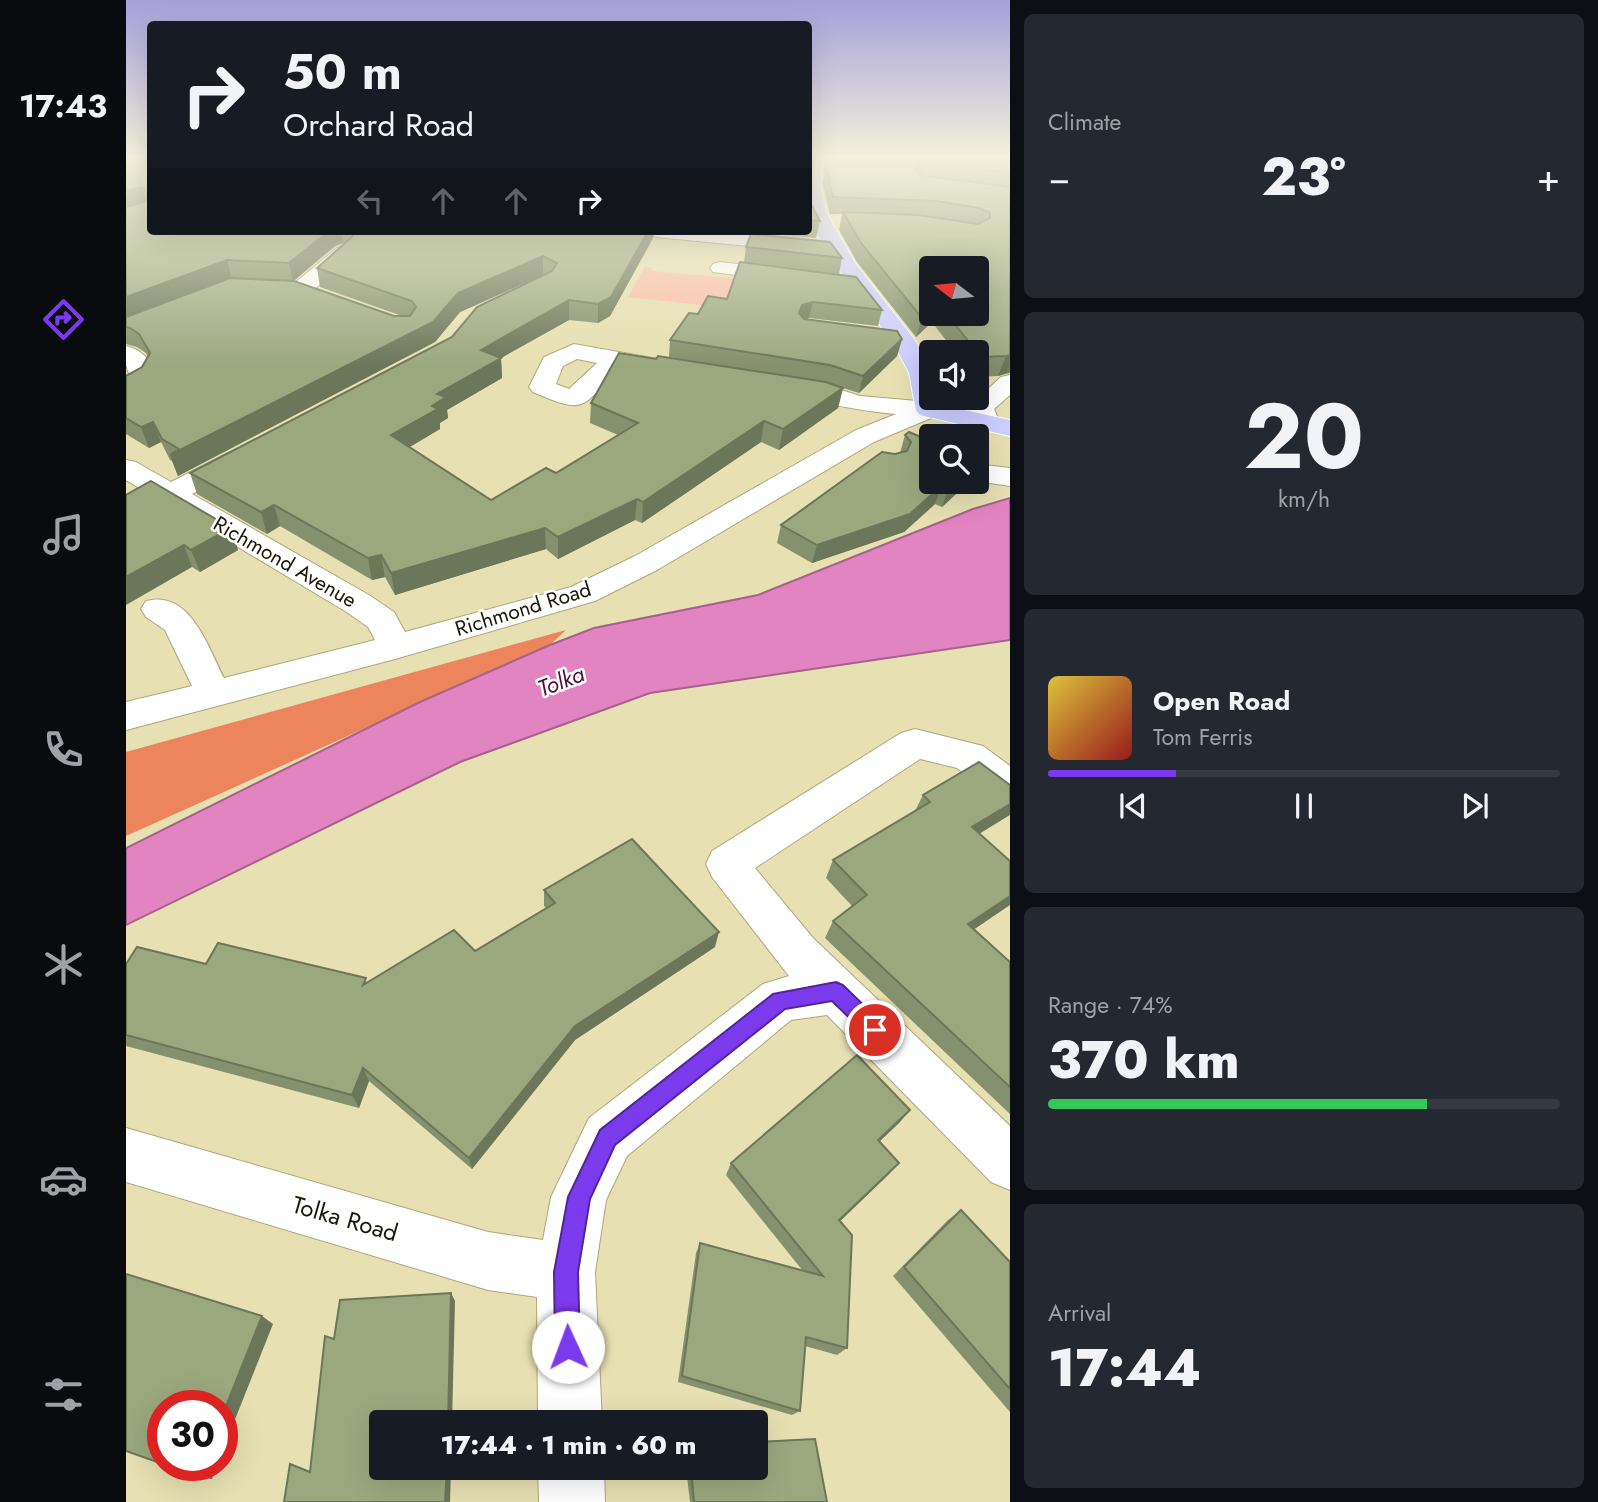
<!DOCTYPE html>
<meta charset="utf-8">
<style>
:root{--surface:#171b24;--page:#242831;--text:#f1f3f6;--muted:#9ea1a6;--line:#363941;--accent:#7c3aed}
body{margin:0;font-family:Jost,sans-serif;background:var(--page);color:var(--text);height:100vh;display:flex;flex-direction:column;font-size:26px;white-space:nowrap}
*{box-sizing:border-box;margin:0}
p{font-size:23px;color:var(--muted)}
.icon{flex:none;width:38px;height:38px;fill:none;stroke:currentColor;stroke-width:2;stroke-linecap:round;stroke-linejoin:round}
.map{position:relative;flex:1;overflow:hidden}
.sheet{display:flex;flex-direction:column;gap:14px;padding:14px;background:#0d0f14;width:588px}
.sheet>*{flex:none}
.hud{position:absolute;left:21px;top:21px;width:665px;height:214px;border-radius:7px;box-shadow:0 7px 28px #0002;background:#171b24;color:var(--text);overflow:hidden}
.needle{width:46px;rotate:286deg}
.fabs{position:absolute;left:793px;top:256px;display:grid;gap:14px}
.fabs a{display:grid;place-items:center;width:70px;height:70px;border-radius:7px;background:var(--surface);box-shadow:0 7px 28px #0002;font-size:35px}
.speed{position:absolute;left:21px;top:1390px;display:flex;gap:14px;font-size:35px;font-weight:700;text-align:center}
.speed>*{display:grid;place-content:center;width:91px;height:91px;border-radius:50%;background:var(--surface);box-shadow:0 7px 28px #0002;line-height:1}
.speed .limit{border:10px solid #d22;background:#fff;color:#111}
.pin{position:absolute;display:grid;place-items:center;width:60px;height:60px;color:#fff;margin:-30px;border:4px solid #fff;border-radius:50%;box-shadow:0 2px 7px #0007}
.me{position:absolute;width:77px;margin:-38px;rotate:358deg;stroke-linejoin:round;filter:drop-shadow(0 0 5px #0008)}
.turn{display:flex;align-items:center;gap:24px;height:147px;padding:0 21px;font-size:32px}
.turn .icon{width:91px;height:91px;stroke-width:2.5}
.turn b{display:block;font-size:49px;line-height:60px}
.lanes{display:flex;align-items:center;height:66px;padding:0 21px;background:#0003;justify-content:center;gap:35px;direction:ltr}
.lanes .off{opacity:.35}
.big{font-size:52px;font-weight:800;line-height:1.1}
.sheet .tile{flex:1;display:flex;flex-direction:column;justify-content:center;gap:10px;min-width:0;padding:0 24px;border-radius:10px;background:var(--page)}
.sheet .dial{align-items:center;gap:0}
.dial b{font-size:91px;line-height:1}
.song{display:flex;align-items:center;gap:21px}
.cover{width:84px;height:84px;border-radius:10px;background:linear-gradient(135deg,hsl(50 70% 55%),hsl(0 70% 35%))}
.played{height:7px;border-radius:4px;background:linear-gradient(90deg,var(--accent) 25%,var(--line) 25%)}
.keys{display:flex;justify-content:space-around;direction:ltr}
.heat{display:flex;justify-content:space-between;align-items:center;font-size:38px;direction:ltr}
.charge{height:10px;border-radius:5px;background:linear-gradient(90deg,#34c759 74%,var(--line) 0)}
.trip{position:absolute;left:243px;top:1410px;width:399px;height:70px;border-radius:7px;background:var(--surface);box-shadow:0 7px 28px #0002;font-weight:800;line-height:70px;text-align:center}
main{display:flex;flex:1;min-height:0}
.tabs{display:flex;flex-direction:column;width:126px;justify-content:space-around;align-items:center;background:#090b0e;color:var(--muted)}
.tabs .icon{width:49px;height:49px}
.tabs .current{color:var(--accent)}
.tabs b{font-size:32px;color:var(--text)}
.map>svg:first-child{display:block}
.green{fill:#fdbea7}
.forest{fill:#ec845c}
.water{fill:#e283c2;stroke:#a6628a;stroke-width:2}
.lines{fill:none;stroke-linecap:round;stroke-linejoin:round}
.minor-casing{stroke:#ada77b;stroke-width:2}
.major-casing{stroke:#fff;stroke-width:2}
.minor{fill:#fff;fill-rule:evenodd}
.major{fill:#cdcfff;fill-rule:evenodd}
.wall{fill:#85906c;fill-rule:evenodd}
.shaded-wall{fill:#6c7658}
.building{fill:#9ba87e;stroke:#6c7658;stroke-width:2}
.route{fill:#7c3aed;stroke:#51269a;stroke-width:2}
.labels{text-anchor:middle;stroke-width:5;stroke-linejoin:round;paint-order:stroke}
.street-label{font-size:21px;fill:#191606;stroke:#fff}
.water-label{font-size:23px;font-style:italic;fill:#4d123c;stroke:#fff}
.near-street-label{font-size:24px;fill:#191606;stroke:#fff}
</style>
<main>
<nav class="tabs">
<b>17:43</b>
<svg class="icon current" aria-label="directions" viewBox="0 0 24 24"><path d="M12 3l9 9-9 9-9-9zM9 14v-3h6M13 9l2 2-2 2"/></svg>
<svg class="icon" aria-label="music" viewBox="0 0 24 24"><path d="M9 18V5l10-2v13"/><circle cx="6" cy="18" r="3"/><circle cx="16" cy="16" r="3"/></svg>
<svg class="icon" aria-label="phone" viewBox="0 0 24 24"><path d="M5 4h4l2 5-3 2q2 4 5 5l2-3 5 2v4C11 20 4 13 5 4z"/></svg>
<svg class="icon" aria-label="climate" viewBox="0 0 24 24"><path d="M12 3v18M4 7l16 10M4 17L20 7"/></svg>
<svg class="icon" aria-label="car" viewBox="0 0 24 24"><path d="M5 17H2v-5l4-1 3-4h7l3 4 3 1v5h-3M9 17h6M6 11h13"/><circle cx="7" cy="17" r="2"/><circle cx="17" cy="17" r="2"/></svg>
<svg class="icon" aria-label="filters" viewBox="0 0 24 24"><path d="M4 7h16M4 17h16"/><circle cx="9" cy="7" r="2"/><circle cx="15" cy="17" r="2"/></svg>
</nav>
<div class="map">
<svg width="884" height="1502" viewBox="0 0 884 1502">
<rect width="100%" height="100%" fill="#e6e0b2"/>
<!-- green -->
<polygon class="green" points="519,267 526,268 526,271 716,289 736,323 502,297"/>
<!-- forest -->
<polygon class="forest" points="440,630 424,645 0,836 0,752"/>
<!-- water -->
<polygon class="water" points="884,498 884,640 524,693 334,762 0,925 0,848 294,702 424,645 468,628 632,595 847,509"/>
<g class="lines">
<!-- minor casing -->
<g class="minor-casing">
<g id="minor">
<polygon points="520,231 590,231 673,239 680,241 683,245 680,249 673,251 530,237"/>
<polygon points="218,246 225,248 228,252 225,256 181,296 165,296 162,291 165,286 211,248"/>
<polygon points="594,262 663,270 670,272 673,276 670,280 663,282 587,272 584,268 587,264"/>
<path d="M448,344L543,361L552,363L555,368L552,373L543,375L494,367C455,407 462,416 407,392L403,387L418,357ZM451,359L471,363L443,389L430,384L437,366Z"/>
<path d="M0,346C14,349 25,359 28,374C25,386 12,394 0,397V377L3,374L0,365Z"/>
<polygon points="884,375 884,395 868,409 873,421 869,427 860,429 851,427 841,408 875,377"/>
<path d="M664,379L700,385L734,396L803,402L812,405L816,410L812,415L748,442L531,570L469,601L269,659L0,730V702L66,686L39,630L20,617L15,609L20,601C64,589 82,647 98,678L249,640L242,627L219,611L0,480V460L10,462L45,482L102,453L112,451L122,453L126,459L122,465L66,494L243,595L268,612L279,632L445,587L509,556L730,430L770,414C731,411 693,402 655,392L651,387L655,382Z"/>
<polygon points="850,464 884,468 884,486 850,481"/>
<polygon points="789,729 857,746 884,766 884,803 870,798 831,768 794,759 629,868 687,938 884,1126 884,1190 865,1182 701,1015 665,1020 501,1156 480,1200 469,1272 476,1423 412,1423 411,1297 362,1290 0,1182 0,1128 362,1232 417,1240 425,1197 463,1118 637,984 663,976 586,877 580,864 586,851 775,733"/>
<polygon points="412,1468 478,1468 479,1502 413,1502"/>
</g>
</g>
<!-- major casing -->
<g class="major-casing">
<polygon id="major" points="682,156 697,156 694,184 700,212 729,263 788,339 805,368 805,397 813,397 815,405 884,420 884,436 794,415 790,410 783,373 768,344 711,267 694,240 682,215"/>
</g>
<!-- minor -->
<use href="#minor" class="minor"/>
<!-- major -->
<use href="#major" class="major"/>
</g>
<!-- wall -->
<g class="wall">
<path d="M0,156H24V231H528L527,238L484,316L472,323L443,320L375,358L376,378L321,410L322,418L314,423V429L284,447L365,500L430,473L492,435L464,423L465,403L690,381L543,357L544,340L572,314L601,299L614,262L756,310L752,326L683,318L680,319L776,339L771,356L733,393L717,388L712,408L653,450L635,442L516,523L509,520L432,559L420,549L269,595L259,577L246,580L154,526L141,534L71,494L64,473L326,337L417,275L334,312L309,342L52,476L46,461L44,460L35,442L23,448L0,434V376L16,367L22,357L20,353L11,347L0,344ZM217,243L218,244L191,268L194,287L276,316H268L168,281L209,246Z"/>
<path d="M699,156H884V373L872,376L850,377V352H829L806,322L790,337L731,262L713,230L716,214H704L697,184ZM805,268L850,313H805Z"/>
<polygon points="682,198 694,221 690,238 615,231 682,231"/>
<polygon points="620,247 716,258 713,274 618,262"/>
<polygon points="783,432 805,481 844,481 816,507 809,504 778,532 686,563 651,543 655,525 769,454 774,453 779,435"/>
<polygon points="0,495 105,528 112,550 74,572 66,567"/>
<polygon points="797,795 854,834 848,929 884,962 884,1114 699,938 707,921 726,906 700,878 707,860 789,811"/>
<polygon points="418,890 589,947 449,1040 346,1169 243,1081 233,1108 0,1046 0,964 80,964 242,982 349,951 420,908 418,906"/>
<polygon points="774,1122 753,1142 763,1174 714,1221 721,1348 711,1355 679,1346 674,1411 666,1415 552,1382 570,1253 574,1243 677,1271 600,1175 605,1163"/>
<polygon points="835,1210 884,1262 884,1412 767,1276 822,1220"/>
<polygon points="560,1468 630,1468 701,1502 564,1502"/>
</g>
<!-- shaded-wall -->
<g class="shaded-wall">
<polygon points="801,161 796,177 789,169 792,163"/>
<polygon points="16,187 21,204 0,210 0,191"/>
<polygon points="203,231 215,231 217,243 209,246 167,281 163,263"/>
<polygon points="522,231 528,231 527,238 484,316 472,323 472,304"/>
<polygon points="417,256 417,275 334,312 309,342 52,476 44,455 332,293"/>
<polygon points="101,260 106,279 0,318 0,297"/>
<polygon points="443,300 443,320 375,358 376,378 321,410 322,418 314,423 314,429 268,456 265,435 306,406 311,394 355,350"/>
<polygon points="687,302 683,318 673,322 673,313 676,305"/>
<polygon points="805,309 805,313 808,313 806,322 790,337 796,318"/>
<polygon points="776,339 771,356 733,393 737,376"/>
<polygon points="884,355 883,372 872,376 880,356"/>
<polygon points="717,388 712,408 653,450 657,429"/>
<polygon points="638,421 635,442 516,523 517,502"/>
<polygon points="27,422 35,442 23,448 15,427"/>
<polygon points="831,481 844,481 816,507 822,489"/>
<polygon points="815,486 809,504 778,532 686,563 691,545"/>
<polygon points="511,499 509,520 432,559 432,537"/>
<polygon points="148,505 154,526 141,534 135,512"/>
<polygon points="105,528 112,550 74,572 65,550"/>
<polygon points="419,528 420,549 269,595 265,573"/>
<polygon points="58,545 66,567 0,605 0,577"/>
<polygon points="255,555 259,577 246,580 242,558"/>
<polygon points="884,804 884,815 835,845 846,827"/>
<polygon points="884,896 884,905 831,941 842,924"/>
<polygon points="593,932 589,947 449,1040 346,1169 343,1158 449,1026"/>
<polygon points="237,1068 243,1081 233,1108 226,1095"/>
<polygon points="784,1110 774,1122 742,1152 752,1140"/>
<polygon points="773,1163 763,1174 705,1230 713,1220"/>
<polygon points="325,1293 329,1301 326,1423 322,1423"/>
<polygon points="136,1316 147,1324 96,1452 96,1416"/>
<polygon points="77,1465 91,1465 86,1479 72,1477"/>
<polygon points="321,1468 325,1468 324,1502 319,1502"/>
</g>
<!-- building -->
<g class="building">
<polygon points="0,156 24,156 24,231 203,231 163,263 101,260 0,297 0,207 21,201 21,191 16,187 0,191"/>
<polygon points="701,156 884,156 884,173 801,161 792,163 789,169 794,175 884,187 884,355 880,356 855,357 820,313 850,313 850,268 805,268 805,309 796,318 735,243 717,212 792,215 852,224 864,218 864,213 853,208 811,201 707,197 700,167"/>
<polygon points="682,198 694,221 682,220"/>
<polygon points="225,231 522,231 485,297 472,304 443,300 355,350 375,358 311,394 320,397 306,406 312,409 265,435 365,500 420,468 430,473 512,423 465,403 493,353 530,359 532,356 700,382 717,388 657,429 638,421 517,502 511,499 432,537 419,528 265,573 255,555 242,558 148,505 135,512 64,473 326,337 351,307 426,271 431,263 417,256 332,293 307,322 44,455 53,449 36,439 27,422 15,427 0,418 0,376 16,367 24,353 13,334 4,328 0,327 0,317 104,278 168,281 268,316 284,316 290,307 286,301 191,268 227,236"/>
<polygon points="625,234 704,242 716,258 620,247"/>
<polygon points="614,262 730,277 756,310 687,302 676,305 673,313 678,319 771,331 776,339 737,376 704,365 544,340 563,313 572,314 582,296 601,299"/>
<polygon points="783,432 805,441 805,481 831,481 822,489 815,486 784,514 691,545 655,525 756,452 769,454 781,451 785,442 779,435"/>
<polygon points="25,481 105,528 65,550 58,545 0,577 0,495"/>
<polygon points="853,762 884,785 884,804 846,827 884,861 884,896 842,924 884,962 884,1087 707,921 741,895 707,860 804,802 797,795"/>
<polygon points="506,839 593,932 449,1026 343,1158 237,1068 226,1095 0,1035 0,964 11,947 80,964 92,943 240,978 237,985 328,930 349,951 429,903 418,890"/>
<polygon points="731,1055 784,1110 752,1140 773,1163 713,1220 726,1235 721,1348 680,1337 674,1411 556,1376 574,1243 697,1276 605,1163"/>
<polygon points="835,1210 884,1262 884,1389 778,1267"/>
<polygon points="0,1274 136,1316 96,1416 96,1405 37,1405 37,1464 0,1451"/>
<polygon points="325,1293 322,1423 256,1423 256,1468 321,1468 319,1502 158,1502 164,1464 184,1472 199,1336 208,1339 214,1300"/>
<polygon points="689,1439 701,1502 568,1502 565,1468 630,1468 630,1442"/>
<polygon points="38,1465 77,1465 72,1477"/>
</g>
<!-- sky -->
<linearGradient id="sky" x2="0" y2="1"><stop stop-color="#a5a0d9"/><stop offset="0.43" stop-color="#f4f1dc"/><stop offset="1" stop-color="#f4f1dc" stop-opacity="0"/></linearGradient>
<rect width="884" height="366" fill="url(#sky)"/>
<!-- route -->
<polygon class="route" points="710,982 717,985 756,1023 759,1030 756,1036 749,1039 742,1036 706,1001 659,1009 489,1145 464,1199 452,1272 454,1347 451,1356 442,1360 433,1356 429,1347 428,1272 442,1197 474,1130 647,994"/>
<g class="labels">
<!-- street labels -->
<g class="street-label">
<text transform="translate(159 562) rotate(30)" y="7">Richmond Avenue</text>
<text transform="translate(397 609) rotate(-17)" y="7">Richmond Road</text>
</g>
<!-- water labels -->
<g class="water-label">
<text transform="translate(435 681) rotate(-21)" y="8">Tolka</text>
</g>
<!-- near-street labels -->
<g class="near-street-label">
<text transform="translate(219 1219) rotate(16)" y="8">Tolka Road</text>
</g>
</g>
</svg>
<div class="fabs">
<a><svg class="needle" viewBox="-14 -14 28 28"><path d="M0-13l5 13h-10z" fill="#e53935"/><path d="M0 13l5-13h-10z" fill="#9ea1a6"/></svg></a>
<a><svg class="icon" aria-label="sound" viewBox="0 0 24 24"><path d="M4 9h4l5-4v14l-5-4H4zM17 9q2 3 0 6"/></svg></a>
<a><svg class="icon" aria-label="search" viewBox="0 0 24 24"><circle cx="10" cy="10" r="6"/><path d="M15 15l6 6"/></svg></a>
</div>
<div class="speed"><div class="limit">30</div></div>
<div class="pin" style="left:749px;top:1030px;background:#d93025"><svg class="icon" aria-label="arrive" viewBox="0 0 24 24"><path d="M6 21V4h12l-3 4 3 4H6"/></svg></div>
<svg class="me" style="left:442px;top:1347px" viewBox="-20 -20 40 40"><circle r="19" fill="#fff"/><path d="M0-13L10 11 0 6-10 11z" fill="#7c3aed"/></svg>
<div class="trip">17:44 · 1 min · 60 m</div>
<div class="hud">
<div class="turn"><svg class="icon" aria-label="right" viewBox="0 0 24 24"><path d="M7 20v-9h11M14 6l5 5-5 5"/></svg><div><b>50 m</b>Orchard Road</div></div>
<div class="lanes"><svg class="icon off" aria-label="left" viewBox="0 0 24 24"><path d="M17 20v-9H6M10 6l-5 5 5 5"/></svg><svg class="icon off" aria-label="ahead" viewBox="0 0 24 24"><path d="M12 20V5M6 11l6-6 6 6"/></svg><svg class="icon off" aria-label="ahead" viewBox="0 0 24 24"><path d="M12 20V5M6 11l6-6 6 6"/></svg><svg class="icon" aria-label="right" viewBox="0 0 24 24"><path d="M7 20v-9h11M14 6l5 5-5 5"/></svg></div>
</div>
</div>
<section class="sheet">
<div class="tile"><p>Climate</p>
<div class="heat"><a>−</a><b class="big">23°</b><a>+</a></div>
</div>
<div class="tile dial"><b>20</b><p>km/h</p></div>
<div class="tile">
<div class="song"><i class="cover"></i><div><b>Open Road</b><p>Tom Ferris</p></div></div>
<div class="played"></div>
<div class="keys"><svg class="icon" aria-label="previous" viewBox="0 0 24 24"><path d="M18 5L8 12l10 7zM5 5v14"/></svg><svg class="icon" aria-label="pause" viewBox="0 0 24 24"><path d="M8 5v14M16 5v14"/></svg><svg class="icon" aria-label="next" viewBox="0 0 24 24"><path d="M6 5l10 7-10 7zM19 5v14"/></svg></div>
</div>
<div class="tile"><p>Range · 74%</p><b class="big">370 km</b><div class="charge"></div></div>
<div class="tile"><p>Arrival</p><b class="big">17:44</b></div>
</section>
</main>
